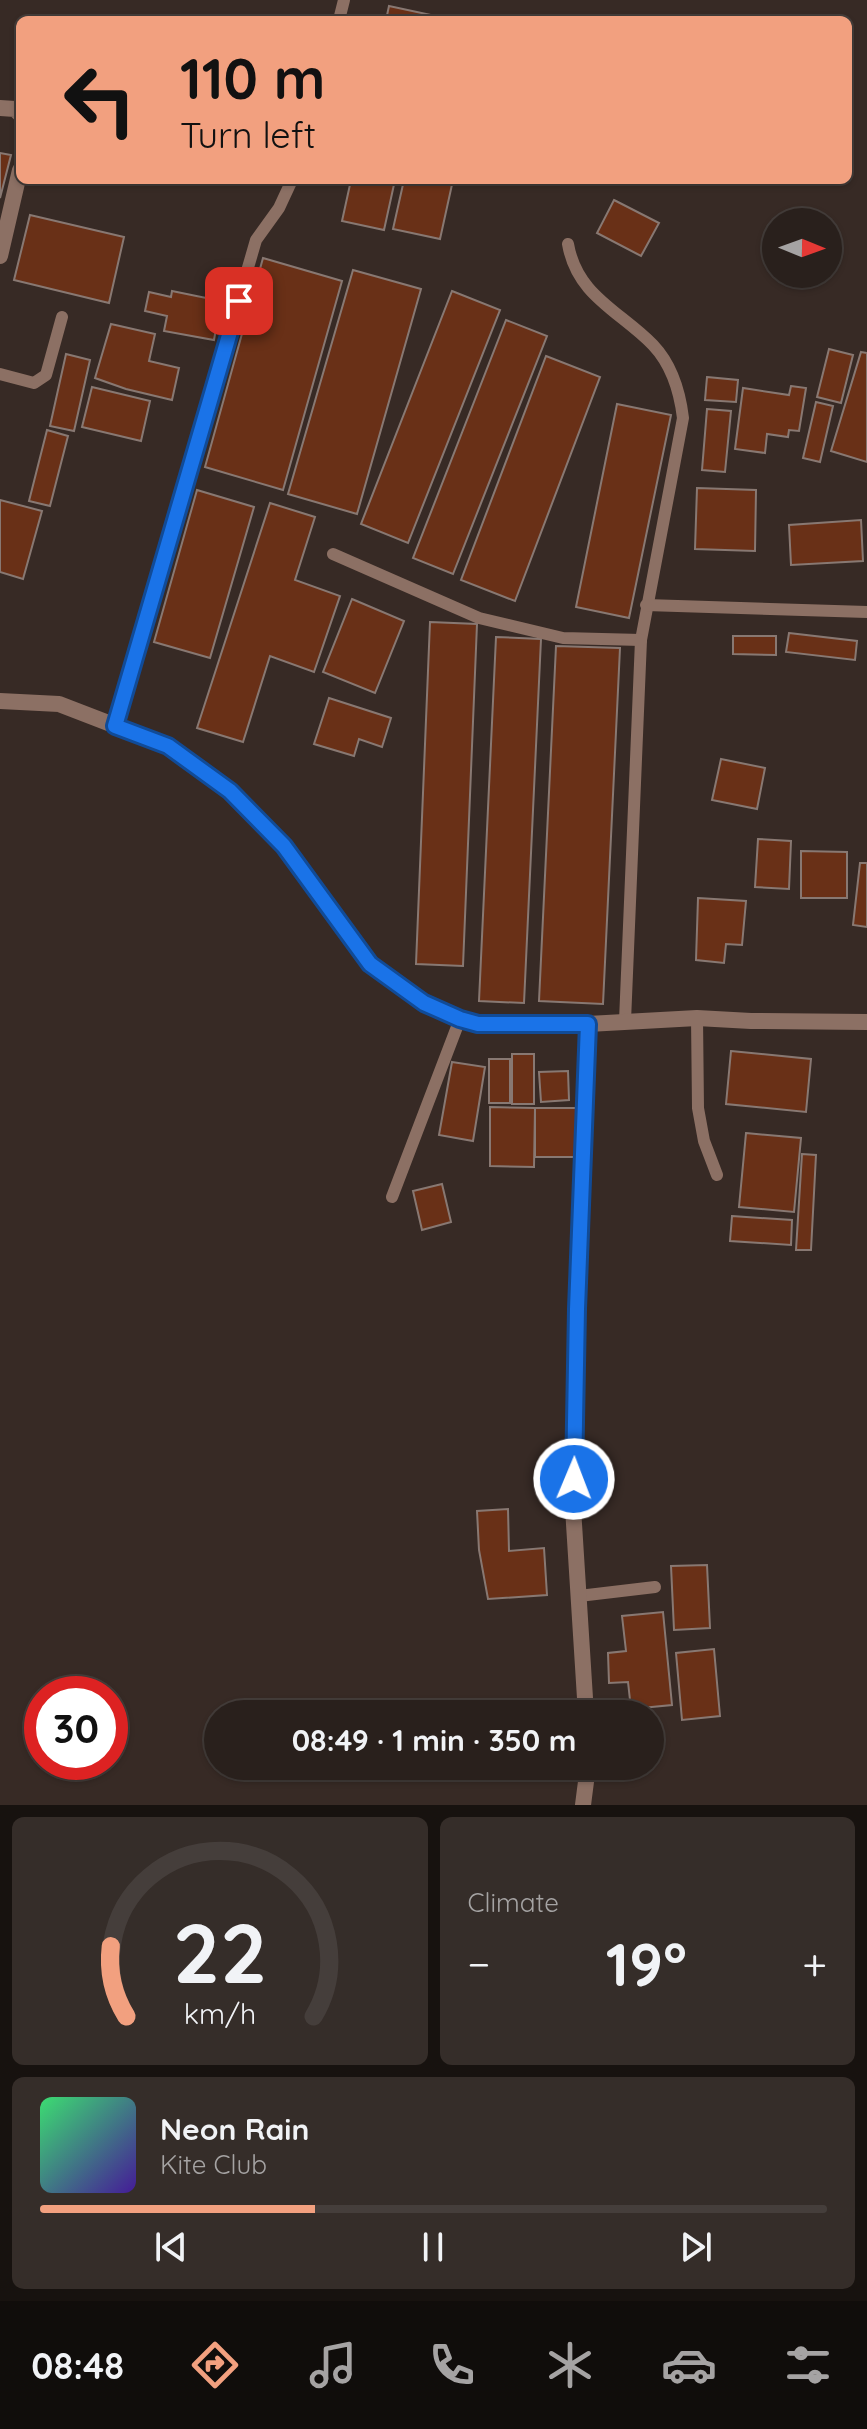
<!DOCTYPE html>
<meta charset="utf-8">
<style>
:root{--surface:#29201c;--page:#352d29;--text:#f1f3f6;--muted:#a5a3a3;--line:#453e3b;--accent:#f2a07f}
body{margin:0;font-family:Quicksand,sans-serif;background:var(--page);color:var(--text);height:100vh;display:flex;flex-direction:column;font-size:30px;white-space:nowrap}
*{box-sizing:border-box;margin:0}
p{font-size:26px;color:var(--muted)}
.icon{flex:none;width:44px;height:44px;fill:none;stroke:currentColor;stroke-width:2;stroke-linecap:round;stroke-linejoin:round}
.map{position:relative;height:1805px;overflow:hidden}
.drawer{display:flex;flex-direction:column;gap:12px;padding:12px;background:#17120f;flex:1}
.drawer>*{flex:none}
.top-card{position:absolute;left:16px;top:16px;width:836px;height:168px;border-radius:12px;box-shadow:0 2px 6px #0004,0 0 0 2px var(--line);background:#f2a07f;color:#111;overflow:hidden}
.needle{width:52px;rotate:91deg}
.buttons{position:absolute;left:762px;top:208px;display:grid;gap:16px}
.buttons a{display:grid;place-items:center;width:80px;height:80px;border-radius:50%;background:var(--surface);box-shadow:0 2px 6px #0004,0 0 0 2px var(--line);font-size:40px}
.speed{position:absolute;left:24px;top:1676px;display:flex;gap:16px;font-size:40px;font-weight:700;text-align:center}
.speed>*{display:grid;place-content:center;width:104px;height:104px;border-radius:50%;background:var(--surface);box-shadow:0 2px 6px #0004,0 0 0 2px var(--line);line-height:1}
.speed .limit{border:12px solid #d22;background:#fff;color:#111}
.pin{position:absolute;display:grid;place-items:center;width:68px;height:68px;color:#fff;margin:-34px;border-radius:16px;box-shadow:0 4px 12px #0006}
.me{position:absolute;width:88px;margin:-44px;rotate:1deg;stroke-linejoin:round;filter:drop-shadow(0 0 6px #0008)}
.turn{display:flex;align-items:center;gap:28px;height:168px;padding:0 32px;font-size:36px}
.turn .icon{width:104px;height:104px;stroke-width:2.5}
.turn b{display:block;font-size:56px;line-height:68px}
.big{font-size:60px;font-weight:800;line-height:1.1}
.drawer .card{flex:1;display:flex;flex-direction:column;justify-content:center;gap:12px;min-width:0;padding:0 28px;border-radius:12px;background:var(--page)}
.drawer .dial{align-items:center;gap:0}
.dial svg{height:208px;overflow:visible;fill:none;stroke:var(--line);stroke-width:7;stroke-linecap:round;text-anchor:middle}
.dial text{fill:var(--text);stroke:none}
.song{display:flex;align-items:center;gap:24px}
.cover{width:96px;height:96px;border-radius:12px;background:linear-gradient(135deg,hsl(140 70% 55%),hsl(260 70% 35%))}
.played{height:8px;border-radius:4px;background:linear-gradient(90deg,var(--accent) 35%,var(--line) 35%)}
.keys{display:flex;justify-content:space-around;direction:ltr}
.heat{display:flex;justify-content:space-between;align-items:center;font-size:44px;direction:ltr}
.drawer .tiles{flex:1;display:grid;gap:12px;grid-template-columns:1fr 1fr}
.card:last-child{grid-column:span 2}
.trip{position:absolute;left:204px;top:1700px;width:460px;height:80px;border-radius:40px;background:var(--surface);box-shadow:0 2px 6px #0004,0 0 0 2px var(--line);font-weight:800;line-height:80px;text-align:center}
.tabs{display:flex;height:128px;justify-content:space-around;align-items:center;background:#100d0b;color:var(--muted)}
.tabs .icon{width:56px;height:56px}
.tabs .selected{color:var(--accent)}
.tabs b{font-size:36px;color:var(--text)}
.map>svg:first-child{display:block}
.building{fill:#693017;stroke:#887872;stroke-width:2}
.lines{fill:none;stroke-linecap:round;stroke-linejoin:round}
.service{stroke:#8c7064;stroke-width:12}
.minor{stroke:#8c7064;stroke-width:16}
.route-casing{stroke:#114b97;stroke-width:20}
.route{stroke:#1a73e8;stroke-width:14}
</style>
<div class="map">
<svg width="867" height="1805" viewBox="0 0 867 1805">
<rect width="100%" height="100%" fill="#372a25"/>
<!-- building -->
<g class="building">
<polygon points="389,6 431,15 430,20 386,20"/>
<polygon points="0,153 11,155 0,198"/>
<polygon points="351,180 395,180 384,230 342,221"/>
<polygon points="404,180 453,180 440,239 393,229"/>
<polygon points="614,200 659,223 641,256 597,233"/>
<polygon points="30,215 124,237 109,303 14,280"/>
<polygon points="263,258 342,281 283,490 205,467"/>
<polygon points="353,270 421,289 357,514 288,494"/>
<polygon points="172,291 221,301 214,340 164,331 167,316 145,311 149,292 171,297"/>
<polygon points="452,291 500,310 408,543 361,524"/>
<polygon points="506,320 547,336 453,574 413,558"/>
<polygon points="111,324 155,334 149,361 179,368 172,400 126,389 95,378"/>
<polygon points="829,349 853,355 841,403 817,397"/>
<polygon points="861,352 867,353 867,462 831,451"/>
<polygon points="66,354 90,360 74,431 50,426"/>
<polygon points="546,356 600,377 515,601 461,580"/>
<polygon points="707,377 738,380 736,402 705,400"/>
<polygon points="791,386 806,388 799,431 789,430 788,437 767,434 765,453 735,449 743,388 789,395"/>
<polygon points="92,387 150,401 141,441 82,427"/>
<polygon points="816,402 833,406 820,462 803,458"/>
<polygon points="617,404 671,415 629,618 576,607"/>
<polygon points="707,409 731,411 725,472 702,470"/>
<polygon points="47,430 68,436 50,506 29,501"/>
<polygon points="697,488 756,490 755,551 695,549"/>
<polygon points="197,490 254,507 210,658 154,642"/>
<polygon points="0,500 42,511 23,579 0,572"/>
<polygon points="270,503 315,517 295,580 340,596 314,672 270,656 243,742 197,728"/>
<polygon points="861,520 863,561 791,565 789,525"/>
<polygon points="352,599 404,621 375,693 323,672"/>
<polygon points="430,622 477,624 463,966 416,964"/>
<polygon points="789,633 857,641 855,660 786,652"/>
<polygon points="733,636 776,636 776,655 733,654"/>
<polygon points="496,637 541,639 524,1003 479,1001"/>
<polygon points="556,646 620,648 603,1004 539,1001"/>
<polygon points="329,698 391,718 382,747 359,739 354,756 314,744"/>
<polygon points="721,759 765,768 757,809 712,800"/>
<polygon points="758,839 791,841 789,889 755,887"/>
<polygon points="801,851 847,852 847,898 801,898"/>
<polygon points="860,863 867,863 867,927 853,925"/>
<polygon points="698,898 746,901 742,945 726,944 724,963 696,960"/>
<polygon points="731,1051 811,1059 806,1112 726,1104"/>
<rect x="512" y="1054" width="22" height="50"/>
<rect x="489" y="1059" width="21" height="44"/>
<polygon points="452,1062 485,1067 473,1141 439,1135"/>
<polygon points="568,1071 569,1100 541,1102 539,1072"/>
<polygon points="490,1107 535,1108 534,1167 490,1166"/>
<rect x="535" y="1108" width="43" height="49"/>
<polygon points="746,1133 801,1138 794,1212 739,1207"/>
<polygon points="802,1154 816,1155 811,1250 796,1250"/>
<polygon points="442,1184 451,1222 422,1230 413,1191"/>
<polygon points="732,1216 792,1220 791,1245 730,1241"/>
<polygon points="508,1509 509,1551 544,1548 547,1595 488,1599 479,1550 477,1511"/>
<polygon points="707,1565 710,1628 674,1630 671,1566"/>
<polygon points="663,1612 672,1705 631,1709 628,1682 609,1683 608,1653 626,1651 622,1616"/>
<polygon points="714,1649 720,1716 682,1720 676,1653"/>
</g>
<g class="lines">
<!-- service -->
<g class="service">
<polyline points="339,20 344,0"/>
<path d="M568,244C577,296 620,311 653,345C672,365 680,393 683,418L641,640L625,1021"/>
<polyline points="0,374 34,383 46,375 62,317"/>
<polyline points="333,554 479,618 563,638 641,640"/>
<polyline points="646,605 867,612"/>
<polyline points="115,726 256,240 279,208 292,180"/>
<polyline points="697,1018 698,1108 704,1141 717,1175"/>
<polyline points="392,1197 460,1019"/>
<polyline points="579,1596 655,1587"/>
</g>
<!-- minor -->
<g class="minor">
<polyline points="0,108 15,109 20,114"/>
<polyline points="0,256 20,170"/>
<polyline points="0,701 59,704 168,746 230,791 284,846 370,964 424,1003 460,1019 478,1024 588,1024 697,1018 751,1021 867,1022"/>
<polyline points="586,1714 573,1508 577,1309 588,1024"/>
<polyline points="583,1805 588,1766"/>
</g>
</g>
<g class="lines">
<!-- route casing -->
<g class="route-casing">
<polyline id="route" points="239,301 115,726 168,746 230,791 284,846 370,964 424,1003 460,1019 478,1024 588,1024 577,1309 574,1479"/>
</g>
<!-- route -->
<use href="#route" class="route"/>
</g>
</svg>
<div class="buttons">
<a><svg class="needle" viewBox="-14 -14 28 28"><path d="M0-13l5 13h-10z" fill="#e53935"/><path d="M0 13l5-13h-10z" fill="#a5a3a3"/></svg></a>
</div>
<div class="speed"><div class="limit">30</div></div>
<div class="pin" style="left:239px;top:301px;background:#d93025"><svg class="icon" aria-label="arrive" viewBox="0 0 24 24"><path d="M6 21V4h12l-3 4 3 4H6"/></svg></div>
<svg class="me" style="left:574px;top:1479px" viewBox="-20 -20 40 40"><circle r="17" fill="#1a73e8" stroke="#fff" stroke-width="3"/><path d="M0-11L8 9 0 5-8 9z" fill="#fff"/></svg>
<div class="trip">08:49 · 1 min · 350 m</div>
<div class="top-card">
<div class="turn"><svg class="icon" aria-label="left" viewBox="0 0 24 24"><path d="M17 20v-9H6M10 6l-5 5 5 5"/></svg><div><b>110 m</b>Turn left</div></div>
</div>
</div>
<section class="drawer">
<div class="tiles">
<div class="card dial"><svg viewBox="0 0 100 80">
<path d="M14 69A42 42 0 1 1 86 69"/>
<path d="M14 69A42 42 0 0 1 8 42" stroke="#f2a07f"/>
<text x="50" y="56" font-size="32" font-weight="700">22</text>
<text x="50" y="72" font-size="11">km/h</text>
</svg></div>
<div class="card"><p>Climate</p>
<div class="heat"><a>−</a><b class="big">19°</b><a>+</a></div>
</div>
<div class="card">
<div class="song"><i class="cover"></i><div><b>Neon Rain</b><p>Kite Club</p></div></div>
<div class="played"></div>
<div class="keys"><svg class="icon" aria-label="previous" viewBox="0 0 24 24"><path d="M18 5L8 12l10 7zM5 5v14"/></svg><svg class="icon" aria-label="pause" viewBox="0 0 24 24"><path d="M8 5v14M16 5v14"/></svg><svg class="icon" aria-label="next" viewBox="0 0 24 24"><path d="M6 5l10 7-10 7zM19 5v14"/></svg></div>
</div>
</div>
</section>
<nav class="tabs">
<b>08:48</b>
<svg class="icon selected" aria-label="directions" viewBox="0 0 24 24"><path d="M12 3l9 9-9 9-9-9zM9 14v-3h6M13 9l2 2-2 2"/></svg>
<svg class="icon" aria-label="music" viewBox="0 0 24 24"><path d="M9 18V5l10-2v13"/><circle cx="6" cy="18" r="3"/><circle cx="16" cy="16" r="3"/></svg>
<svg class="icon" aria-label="phone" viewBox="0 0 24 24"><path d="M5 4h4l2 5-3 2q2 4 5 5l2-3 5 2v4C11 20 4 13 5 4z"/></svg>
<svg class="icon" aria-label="climate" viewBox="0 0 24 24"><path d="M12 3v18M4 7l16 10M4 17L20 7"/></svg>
<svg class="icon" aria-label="car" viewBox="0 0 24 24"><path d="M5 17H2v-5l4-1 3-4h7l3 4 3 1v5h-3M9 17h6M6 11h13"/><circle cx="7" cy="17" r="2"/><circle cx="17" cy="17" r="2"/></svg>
<svg class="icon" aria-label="filters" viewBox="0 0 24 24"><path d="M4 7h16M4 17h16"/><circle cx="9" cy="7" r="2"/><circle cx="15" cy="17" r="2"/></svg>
</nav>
